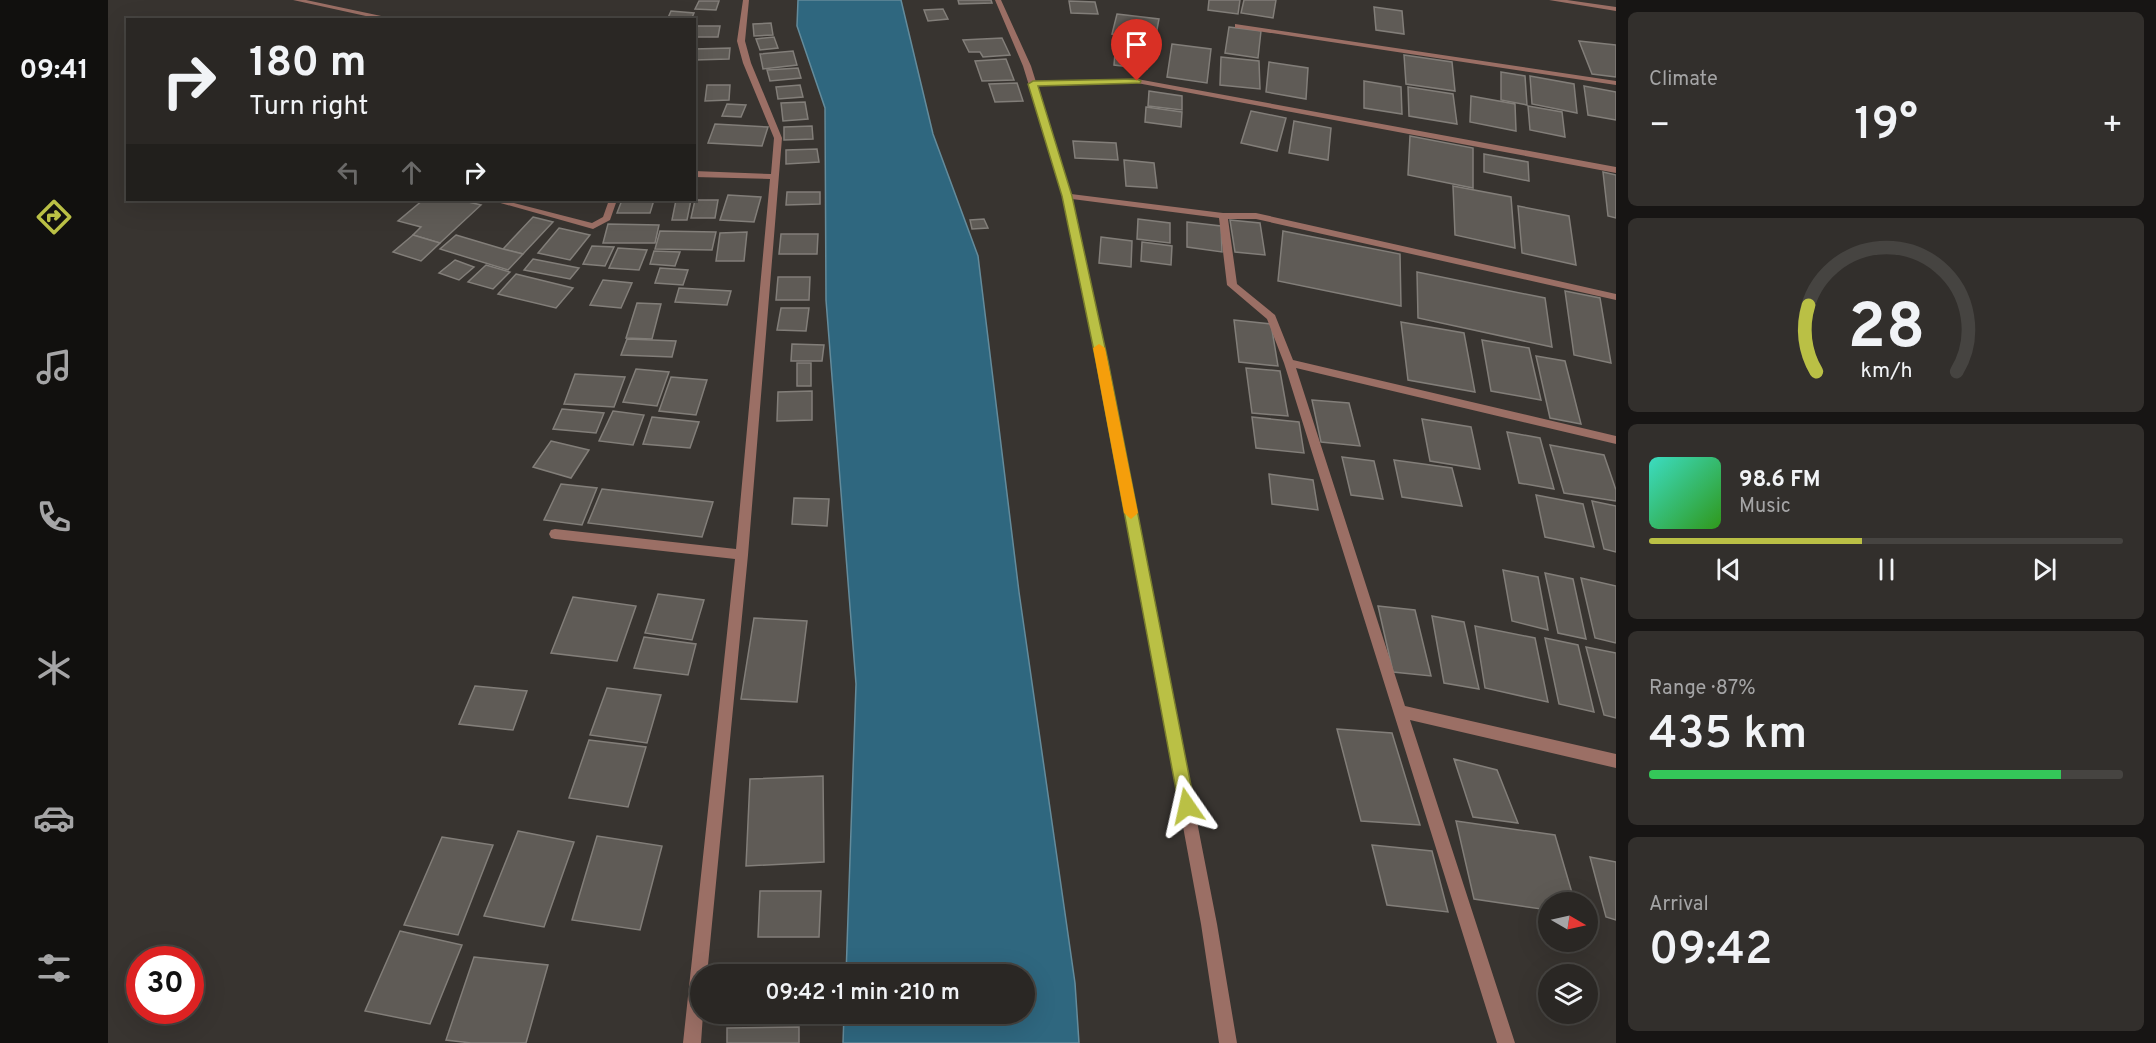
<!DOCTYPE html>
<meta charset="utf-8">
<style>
:root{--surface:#2a2724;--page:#322f2c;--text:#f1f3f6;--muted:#a5a5a6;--line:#464441;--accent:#bac045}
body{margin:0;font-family:Overpass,sans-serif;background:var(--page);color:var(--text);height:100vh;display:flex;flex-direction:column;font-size:22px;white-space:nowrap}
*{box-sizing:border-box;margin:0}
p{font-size:20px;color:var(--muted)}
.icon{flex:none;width:33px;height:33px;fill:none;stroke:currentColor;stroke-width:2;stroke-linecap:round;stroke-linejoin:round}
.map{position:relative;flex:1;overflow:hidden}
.side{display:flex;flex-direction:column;gap:12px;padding:12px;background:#171514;width:540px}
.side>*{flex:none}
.top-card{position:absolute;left:18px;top:18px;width:570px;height:183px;border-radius:0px;box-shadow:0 6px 24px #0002,0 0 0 2px var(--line);background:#2a2724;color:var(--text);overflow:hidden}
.needle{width:39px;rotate:99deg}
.buttons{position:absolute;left:1430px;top:892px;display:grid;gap:12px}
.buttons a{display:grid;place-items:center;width:60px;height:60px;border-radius:50%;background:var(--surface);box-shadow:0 6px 24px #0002,0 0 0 2px var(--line);font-size:30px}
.speed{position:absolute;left:18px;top:946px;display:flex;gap:12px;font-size:30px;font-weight:700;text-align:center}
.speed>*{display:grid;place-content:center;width:78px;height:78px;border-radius:50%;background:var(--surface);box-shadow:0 6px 24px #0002,0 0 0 2px var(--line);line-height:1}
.speed .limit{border:9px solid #d22;background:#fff;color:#111}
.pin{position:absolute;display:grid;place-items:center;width:51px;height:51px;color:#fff;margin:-62px -26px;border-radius:50% 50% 50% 0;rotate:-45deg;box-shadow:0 0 6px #0007}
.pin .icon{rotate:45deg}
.me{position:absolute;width:66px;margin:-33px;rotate:349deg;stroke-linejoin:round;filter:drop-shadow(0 0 4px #0008)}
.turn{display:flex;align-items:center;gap:21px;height:126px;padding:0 24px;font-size:27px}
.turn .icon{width:78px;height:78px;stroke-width:2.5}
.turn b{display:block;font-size:42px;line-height:51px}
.lanes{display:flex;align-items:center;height:57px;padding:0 24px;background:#0003;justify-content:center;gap:30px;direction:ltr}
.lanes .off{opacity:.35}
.big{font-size:45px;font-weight:600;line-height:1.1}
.side .tile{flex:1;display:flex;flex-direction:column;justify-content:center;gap:9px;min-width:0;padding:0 21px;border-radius:9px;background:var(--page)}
.side .dial{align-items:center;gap:0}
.dial svg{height:156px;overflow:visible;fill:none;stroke:var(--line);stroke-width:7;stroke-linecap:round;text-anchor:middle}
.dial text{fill:var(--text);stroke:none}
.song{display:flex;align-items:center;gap:18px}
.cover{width:72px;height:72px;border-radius:9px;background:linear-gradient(135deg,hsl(170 70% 55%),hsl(110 70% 35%))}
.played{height:6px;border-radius:3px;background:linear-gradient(90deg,var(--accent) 45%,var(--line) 45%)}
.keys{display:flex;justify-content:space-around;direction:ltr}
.heat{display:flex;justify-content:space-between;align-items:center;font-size:33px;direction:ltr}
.charge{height:9px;border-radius:4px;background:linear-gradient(90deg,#34c759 87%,var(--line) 0)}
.trip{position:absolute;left:582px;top:964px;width:345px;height:60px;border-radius:30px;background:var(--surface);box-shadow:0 6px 24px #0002,0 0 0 2px var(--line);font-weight:600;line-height:60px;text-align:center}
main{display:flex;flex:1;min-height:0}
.tabs{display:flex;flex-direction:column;width:108px;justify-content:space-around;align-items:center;background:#11100e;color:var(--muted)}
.tabs .icon{width:42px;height:42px}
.tabs .on{color:var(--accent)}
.tabs b{font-size:27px;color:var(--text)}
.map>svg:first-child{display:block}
.water{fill:#2f677f;stroke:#648b9b;stroke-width:1.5}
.building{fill:#5f5b56;stroke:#827e79;stroke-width:1.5}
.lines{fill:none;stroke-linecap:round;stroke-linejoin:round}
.lane{fill:#9b6f65;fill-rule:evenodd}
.street{fill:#9b6f65;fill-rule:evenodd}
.route{fill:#bac045;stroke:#797d2d;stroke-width:1.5}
.slow{fill:#f59e0b}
</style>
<main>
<nav class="tabs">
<b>09:41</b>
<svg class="icon on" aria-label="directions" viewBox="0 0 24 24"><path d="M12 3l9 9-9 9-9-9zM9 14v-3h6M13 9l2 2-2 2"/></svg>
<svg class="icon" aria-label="music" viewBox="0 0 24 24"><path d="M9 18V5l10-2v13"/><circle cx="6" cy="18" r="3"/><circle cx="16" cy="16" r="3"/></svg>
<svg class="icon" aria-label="phone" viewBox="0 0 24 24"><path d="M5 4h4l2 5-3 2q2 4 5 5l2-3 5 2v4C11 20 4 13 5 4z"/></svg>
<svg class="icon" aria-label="climate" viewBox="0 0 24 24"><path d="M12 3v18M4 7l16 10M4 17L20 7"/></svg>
<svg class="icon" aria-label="car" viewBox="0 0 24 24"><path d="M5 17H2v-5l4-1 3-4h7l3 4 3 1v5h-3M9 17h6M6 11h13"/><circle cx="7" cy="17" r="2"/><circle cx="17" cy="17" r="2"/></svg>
<svg class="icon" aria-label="filters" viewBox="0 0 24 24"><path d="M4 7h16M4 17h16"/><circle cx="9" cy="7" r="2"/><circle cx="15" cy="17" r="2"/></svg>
</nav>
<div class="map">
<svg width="1508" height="1043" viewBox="0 0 1508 1043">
<rect width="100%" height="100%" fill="#383430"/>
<!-- water -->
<polygon class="water" points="690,0 793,0 825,134 870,256 911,592 967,983 971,1043 735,1043 736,1014 916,1014 916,975 738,975 748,684 718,300 717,108 689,26"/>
<!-- building -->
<g class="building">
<polygon points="850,0 883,0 884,3 851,4"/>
<polygon points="1101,0 1132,0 1130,14 1100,10"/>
<polygon points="1136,0 1168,0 1165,18 1133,13"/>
<polygon points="591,1 611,1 608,10 587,9"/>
<polygon points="961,1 987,2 990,14 963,13"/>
<polygon points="1266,7 1294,11 1296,34 1268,30"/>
<polygon points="835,9 840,19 820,21 816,10"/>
<polygon points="563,11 586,13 583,20 559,20"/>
<polygon points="1009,14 1051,19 1047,40 1004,34"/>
<polygon points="663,23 665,35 646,36 645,24"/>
<polygon points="586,26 612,26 610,37 586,37"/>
<polygon points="1121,27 1153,31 1150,58 1117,53"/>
<polygon points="666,37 670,48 652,50 648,39"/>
<polygon points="894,38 902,55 875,57 872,52 861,52 855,40"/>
<polygon points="1008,41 1040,45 1039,69 1006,65"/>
<polygon points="1471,41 1508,45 1508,77 1484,74"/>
<polygon points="1064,44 1103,49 1099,83 1059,77"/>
<polygon points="622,48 621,59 586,60 586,49"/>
<polygon points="685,51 689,65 655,69 652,54"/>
<polygon points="1296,55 1344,62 1347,91 1298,84"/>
<polygon points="1113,57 1151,61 1152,89 1112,85"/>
<polygon points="898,59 906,80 874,81 867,61"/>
<polygon points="1161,62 1200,68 1198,99 1158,92"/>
<polygon points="690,68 693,78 662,81 659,70"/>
<polygon points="1393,72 1417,76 1419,105 1393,100"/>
<polygon points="1422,76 1466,84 1469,113 1424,104"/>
<polygon points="1256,81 1293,87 1294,114 1256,108"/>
<polygon points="909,83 915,101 887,102 881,84"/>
<polygon points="599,85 622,85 621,100 597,101"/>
<polygon points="692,85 695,97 670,99 668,87"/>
<polygon points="1476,86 1508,92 1508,120 1480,115"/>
<polygon points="1300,87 1345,94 1349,124 1301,116"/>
<polygon points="1041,91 1074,96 1074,110 1040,106"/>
<polygon points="1363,96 1407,104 1408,131 1362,122"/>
<polygon points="697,102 700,119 675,121 673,103"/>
<polygon points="619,104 638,105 633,117 614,116"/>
<polygon points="1420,106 1454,112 1457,137 1422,130"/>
<polygon points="1038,107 1074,112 1073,127 1037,122"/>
<polygon points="1143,111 1178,118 1169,151 1133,143"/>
<polygon points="1186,121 1223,128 1220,160 1181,153"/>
<polygon points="607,124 660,127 654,146 600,143"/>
<polygon points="704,126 705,139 676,140 676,127"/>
<polygon points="1302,136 1365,148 1365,188 1300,175"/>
<polygon points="965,141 1008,143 1010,160 967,158"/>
<polygon points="709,149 711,162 678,164 678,150"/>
<polygon points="1376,154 1420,162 1421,181 1376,172"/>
<polygon points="1016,160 1046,163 1049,188 1018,186"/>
<polygon points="1495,172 1508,175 1508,218 1500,216"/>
<polygon points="1345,186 1403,197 1407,248 1347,235"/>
<polygon points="679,192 712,192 712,204 678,205"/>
<polygon points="620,195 653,197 646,222 612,220"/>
<polygon points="315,200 352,200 373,205 332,243 305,235 313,227 290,221"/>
<polygon points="514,200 546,200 542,213 509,213"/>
<polygon points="568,200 583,200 579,220 564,220"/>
<polygon points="587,200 610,200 607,218 583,218"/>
<polygon points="1410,206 1461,216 1468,265 1414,253"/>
<polygon points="425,217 445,222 415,254 395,249"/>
<polygon points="876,219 880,228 864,229 862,220"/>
<polygon points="1030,219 1062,223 1062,243 1029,239"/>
<polygon points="1122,220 1152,223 1157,255 1127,252"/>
<polygon points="1079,222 1113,226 1114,252 1079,247"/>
<polygon points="500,224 551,225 547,243 495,243"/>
<polygon points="451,228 482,235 462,260 430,253"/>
<polygon points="552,231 608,232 604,250 547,249"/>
<polygon points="1175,231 1292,254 1293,306 1170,281"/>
<polygon points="639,232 636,261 608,261 612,233"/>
<polygon points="673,234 710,234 709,254 671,254"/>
<polygon points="305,235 332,243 313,261 285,252"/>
<polygon points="348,235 395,249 415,254 400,270 332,249"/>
<polygon points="993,237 1024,241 1023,267 991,263"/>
<polygon points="1034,242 1064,246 1063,265 1033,261"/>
<polygon points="484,246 506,247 497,266 475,264"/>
<polygon points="510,248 539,250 531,270 501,268"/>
<polygon points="546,251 572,252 567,266 542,264"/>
<polygon points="425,259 471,268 462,279 416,270"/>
<polygon points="347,260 366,267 351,280 331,273"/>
<polygon points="378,265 402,272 385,289 360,282"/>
<polygon points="552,268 580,270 575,285 547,283"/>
<polygon points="1309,272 1437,298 1444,347 1310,318"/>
<polygon points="408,274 465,288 448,308 390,294"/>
<polygon points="670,277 702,277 701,300 668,300"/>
<polygon points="495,280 524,283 513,308 482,305"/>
<polygon points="571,288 623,291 619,305 567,302"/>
<polygon points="1457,291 1492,298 1503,363 1466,355"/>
<polygon points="529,303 553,304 544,339 518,338"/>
<polygon points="673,308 701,308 698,331 669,330"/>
<polygon points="1126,320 1163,324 1170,366 1131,362"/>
<polygon points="1293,322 1356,333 1367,392 1300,380"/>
<polygon points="519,339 568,341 564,357 513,355"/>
<polygon points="1374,340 1421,348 1433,400 1383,391"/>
<polygon points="684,344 716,345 714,361 683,361"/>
<polygon points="1428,356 1457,361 1473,424 1442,418"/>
<rect x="689" y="363" width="14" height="23"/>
<polygon points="1138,368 1172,371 1180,416 1144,413"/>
<polygon points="528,369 561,372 549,406 515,402"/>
<polygon points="467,374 517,377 506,407 456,404"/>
<polygon points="563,377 599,380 588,415 551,411"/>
<polygon points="704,391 704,420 669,421 670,392"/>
<polygon points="1204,400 1241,403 1252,446 1213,442"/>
<polygon points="454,409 496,413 488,433 445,429"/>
<polygon points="505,411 536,415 525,445 491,441"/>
<polygon points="544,417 591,422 582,448 535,444"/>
<polygon points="1144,417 1191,422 1196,453 1148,448"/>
<polygon points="1314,419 1363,427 1372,469 1322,461"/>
<polygon points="1399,432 1432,438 1446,489 1411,483"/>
<polygon points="443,441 481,450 463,478 425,467"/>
<polygon points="1442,445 1496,455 1508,490 1508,501 1456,493"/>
<polygon points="1234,457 1266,461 1275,499 1243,495"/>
<polygon points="1286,460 1344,468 1354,506 1294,497"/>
<polygon points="1161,474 1205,480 1210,510 1164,504"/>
<polygon points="453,484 489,488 474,525 436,520"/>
<polygon points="494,489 605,502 594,537 480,523"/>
<polygon points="1428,495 1475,504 1486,547 1437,537"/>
<polygon points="686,498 721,499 719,526 684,524"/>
<polygon points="1484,501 1508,506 1508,552 1496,549"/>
<polygon points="1395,570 1430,577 1440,630 1404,621"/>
<polygon points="1437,573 1465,579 1478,639 1450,633"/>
<polygon points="1473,578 1508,586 1508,643 1487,638"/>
<polygon points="550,594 596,600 584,640 537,633"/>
<polygon points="465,597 528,606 509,661 443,653"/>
<polygon points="1270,606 1307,610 1323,676 1285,672"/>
<polygon points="1324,616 1356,622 1371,689 1336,683"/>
<polygon points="646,618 699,621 689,702 633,699"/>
<polygon points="1367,626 1427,638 1440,702 1377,688"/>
<polygon points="536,637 588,644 580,675 526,668"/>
<polygon points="1437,638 1470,645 1486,712 1451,704"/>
<polygon points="1478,647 1508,653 1508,718 1496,715"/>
<polygon points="367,686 419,691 405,730 351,724"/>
<polygon points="499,688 553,695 539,743 482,735"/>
<polygon points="1229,729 1284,733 1312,825 1253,821"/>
<polygon points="481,740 538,747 520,807 461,798"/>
<polygon points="1346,759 1389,770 1410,823 1365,817"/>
<polygon points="715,776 716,862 638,866 642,779"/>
<polygon points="1348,821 1447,835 1467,903 1440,903 1440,910 1366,899"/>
<polygon points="410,831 466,842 436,927 376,916"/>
<polygon points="489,836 554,846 532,930 464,920"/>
<polygon points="334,837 385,845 350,935 296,925"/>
<polygon points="1264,845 1324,851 1340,912 1279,905"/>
<polygon points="1482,857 1508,862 1508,920 1498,917"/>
<polygon points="652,891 713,891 711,937 650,937"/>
<polygon points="292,931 354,945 322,1024 257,1011"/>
<polygon points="366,957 440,965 418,1043 363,1043 338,1040"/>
<polygon points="626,965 672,965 671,975 626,975"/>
<polygon points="623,1014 670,1014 670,1022 623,1023"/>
<polygon points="691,1027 691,1043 619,1043 619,1028"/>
</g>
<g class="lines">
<!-- lane -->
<polygon class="lane" points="185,0 198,0 292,20 276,20"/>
<!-- street -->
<g class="street">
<polygon points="635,0 641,0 637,41 643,63 674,138 640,555 599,975 592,975 592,1014 595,1014 593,1043 575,1043 627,559 447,539 443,538 441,534 443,530 447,529 628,549 662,179 586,177 586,171 663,174 666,138 635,63 629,41"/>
<polygon points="887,0 893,0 923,66 928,82 1029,79 1508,167 1508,173 1029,83 929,86 963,194 1115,213 1148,213 1508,294 1508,300 1148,219 1120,219 1129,284 1167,315 1185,360 1508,436 1508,444 1188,368 1297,706 1508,754 1508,768 1302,720 1407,1043 1389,1043 1176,363 1159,319 1119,285 1111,218 964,199 999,361 1109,924 1129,1043 1111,1043 1093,924 989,361 955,196 915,66"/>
<polygon points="1441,0 1459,0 1508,7 1508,11"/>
<polygon points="1127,24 1508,81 1508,85 1130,28 1127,28"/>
<polygon points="382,200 394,200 484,223 495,217 501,200 509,200 502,220 485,229"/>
</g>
</g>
<!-- route -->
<polygon class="route" points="1029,79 1033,81 1032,83 930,86 964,196 1000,361 1087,806 1085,812 1079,815 1073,812 1071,806 988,361 954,196 920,84 925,81"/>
<!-- slow -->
<polygon class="slow" points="991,344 997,348 1030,513 1023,519 1016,513 985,348"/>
</svg>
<div class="buttons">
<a><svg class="needle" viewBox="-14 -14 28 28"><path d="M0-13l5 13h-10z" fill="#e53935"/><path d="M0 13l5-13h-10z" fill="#a5a5a6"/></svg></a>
<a><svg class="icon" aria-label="layers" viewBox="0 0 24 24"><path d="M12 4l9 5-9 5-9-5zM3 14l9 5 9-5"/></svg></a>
</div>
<div class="speed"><div class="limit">30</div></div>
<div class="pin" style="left:1029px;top:81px;background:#d93025"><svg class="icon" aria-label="arrive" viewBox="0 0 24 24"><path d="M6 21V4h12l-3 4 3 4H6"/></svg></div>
<svg class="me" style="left:1079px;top:806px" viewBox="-20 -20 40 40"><path d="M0-17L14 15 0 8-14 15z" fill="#bac045" stroke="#fff" stroke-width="4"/></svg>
<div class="trip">09:42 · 1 min · 210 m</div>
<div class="top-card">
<div class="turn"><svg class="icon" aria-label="right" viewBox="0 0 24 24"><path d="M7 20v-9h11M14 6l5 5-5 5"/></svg><div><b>180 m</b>Turn right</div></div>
<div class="lanes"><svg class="icon off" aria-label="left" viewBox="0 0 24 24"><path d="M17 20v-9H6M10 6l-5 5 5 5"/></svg><svg class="icon off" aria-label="ahead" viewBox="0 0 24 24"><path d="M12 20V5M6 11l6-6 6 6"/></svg><svg class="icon" aria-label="right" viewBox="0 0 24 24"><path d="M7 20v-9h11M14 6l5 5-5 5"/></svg></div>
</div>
</div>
<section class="side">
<div class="tile"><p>Climate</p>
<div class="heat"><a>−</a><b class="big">19°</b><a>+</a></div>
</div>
<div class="tile dial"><svg viewBox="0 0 100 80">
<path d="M14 69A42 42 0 1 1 86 69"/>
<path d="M14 69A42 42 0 0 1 10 35" stroke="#bac045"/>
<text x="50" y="56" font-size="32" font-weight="700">28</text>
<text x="50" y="72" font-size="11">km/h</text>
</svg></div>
<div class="tile">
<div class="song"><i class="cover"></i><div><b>98.6 FM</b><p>Music</p></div></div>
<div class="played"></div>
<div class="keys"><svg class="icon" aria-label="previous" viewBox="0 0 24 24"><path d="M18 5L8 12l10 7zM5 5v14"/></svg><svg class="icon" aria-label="pause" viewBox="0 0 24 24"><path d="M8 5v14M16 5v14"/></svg><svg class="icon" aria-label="next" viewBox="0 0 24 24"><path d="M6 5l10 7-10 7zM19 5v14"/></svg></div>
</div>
<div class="tile"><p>Range · 87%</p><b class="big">435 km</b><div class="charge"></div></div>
<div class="tile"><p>Arrival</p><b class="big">09:42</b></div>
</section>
</main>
